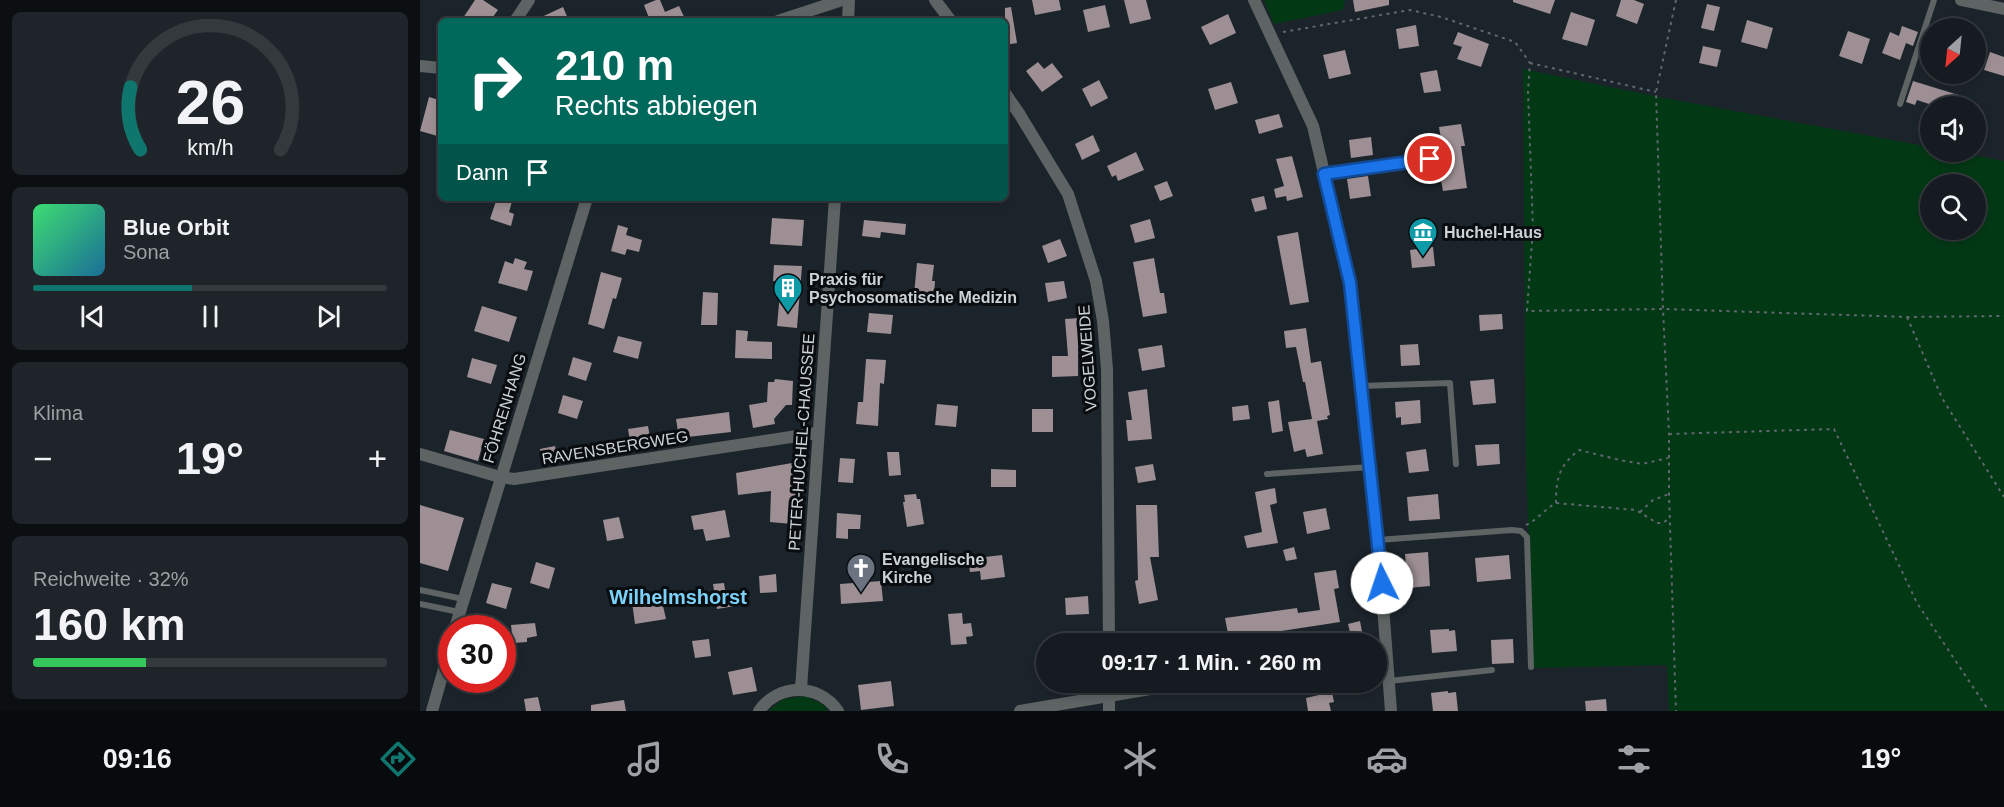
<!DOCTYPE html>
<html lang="de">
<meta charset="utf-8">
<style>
:root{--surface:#151b20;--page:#1e2429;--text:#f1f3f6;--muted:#9da1a5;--line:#34393e;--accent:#0f766e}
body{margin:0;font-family:Arial,sans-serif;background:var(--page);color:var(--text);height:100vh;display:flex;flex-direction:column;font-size:22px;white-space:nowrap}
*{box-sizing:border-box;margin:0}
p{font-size:20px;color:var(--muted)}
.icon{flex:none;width:33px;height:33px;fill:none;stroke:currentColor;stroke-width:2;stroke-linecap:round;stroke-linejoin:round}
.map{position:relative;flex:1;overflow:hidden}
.drawer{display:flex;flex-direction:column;gap:12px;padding:12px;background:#0c0f12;width:420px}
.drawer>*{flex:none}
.top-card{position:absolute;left:18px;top:18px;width:570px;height:183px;border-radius:9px;box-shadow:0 3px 9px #0003,0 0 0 2px var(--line);background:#00695c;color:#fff;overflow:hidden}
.needle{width:39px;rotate:207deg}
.fabs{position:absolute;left:1500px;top:18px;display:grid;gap:12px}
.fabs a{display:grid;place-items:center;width:66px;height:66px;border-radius:50%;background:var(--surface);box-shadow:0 3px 9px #0003,0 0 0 2px var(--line);font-size:30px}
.speed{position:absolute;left:18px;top:615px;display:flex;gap:12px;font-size:30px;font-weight:700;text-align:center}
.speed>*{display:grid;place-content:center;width:78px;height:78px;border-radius:50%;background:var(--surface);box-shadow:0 3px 9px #0003,0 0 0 2px var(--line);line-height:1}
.speed .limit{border:9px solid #d22;background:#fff;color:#111}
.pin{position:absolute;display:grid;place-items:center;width:51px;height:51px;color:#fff;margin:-26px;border:3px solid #fff;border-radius:50%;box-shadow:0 2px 6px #0007}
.me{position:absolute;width:66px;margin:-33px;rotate:356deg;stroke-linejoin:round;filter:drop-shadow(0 0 4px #0008)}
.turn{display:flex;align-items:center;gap:21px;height:126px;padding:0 18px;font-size:27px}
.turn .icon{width:78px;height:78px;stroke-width:2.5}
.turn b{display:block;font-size:42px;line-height:51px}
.then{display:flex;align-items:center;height:57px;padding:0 18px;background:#0003;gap:12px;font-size:22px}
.big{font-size:45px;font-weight:800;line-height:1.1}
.drawer .widget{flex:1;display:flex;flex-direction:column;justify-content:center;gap:9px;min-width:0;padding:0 21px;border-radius:9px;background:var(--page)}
.drawer .dial{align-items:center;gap:0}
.dial svg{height:156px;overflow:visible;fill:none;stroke:var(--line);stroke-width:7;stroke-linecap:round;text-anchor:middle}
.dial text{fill:var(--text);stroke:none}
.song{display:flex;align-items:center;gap:18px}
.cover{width:72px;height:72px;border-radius:9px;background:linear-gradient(135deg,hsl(140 70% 55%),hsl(200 70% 35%))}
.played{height:6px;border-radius:3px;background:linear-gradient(90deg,var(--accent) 45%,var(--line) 45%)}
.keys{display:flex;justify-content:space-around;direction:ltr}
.heat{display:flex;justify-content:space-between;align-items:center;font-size:33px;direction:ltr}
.charge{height:9px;border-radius:4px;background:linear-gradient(90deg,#34c759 32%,var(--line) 0)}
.trip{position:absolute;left:616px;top:633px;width:351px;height:60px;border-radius:30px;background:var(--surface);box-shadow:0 3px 9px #0003,0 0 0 2px var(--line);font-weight:800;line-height:60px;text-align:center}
.tab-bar{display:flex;height:96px;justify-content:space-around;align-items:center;background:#080b0d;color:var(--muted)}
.tab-bar .icon{width:42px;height:42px}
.tab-bar .active{color:var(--accent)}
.tab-bar b{font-size:27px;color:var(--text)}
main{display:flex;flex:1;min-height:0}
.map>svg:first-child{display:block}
.green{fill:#033815;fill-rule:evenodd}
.building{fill:#9d8f93}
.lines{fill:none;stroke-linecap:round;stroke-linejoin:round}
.path{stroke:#60676d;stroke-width:2;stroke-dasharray:3 4.5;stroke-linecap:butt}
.service{stroke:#5e6464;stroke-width:6}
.minor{stroke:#5e6464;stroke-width:12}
.tertiary{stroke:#5e6464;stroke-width:12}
.route-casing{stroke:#114b97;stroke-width:15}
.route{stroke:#1a73e8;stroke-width:10}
.labels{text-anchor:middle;stroke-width:6;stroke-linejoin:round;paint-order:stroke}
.poi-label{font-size:16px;font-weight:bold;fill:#cdd2d7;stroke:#090d10;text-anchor:start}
.street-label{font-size:16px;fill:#cdd2d7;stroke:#090d10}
.quarter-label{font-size:20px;font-weight:bold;fill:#7cd1f9;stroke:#090d10}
</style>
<main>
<section class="drawer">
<div class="widget dial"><svg viewBox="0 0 100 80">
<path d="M14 69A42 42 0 1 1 86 69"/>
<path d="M14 69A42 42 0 0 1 9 37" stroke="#0f766e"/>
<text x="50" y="56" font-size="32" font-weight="700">26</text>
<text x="50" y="72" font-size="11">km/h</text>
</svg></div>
<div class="widget">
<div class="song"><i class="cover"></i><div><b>Blue Orbit</b><p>Sona</p></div></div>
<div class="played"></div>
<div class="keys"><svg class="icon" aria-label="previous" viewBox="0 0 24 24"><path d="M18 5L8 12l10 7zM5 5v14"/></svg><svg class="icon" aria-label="pause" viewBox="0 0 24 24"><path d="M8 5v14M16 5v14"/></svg><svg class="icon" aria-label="next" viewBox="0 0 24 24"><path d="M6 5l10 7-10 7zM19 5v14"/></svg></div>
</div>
<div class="widget"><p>Klima</p>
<div class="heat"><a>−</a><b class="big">19°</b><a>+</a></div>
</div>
<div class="widget"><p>Reichweite · 32%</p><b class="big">160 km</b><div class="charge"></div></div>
</section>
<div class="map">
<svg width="1584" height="711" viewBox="0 0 1584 711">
<rect width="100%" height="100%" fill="#1c242b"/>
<!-- green -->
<g class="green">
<polygon points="844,0 925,0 923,10 854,24"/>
<path d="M1103,69L1239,97L1510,147V152H1535L1584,161V711H1249L1247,665L1113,668L1106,461ZM1510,184H1556V230H1510Z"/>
<polygon points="386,696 405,706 408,711 349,711 363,699"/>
</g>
<!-- building -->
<g class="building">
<polygon points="55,0 63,0 78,10 70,21 41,21"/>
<polygon points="236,0 240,0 245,12 259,6 266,21 223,21 229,18 224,5"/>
<polygon points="612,0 639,0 641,10 615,15"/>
<polygon points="704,0 726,0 731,19 710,24"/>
<polygon points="933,0 969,0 969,5 935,12"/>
<polygon points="1093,0 1135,0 1130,14 1093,2"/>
<polygon points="1201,0 1214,0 1224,4 1217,24 1196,16"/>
<polygon points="1287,4 1300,7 1294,31 1281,28"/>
<polygon points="685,5 690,27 668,32 663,10"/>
<polygon points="143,7 149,21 113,21"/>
<polygon points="591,7 597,43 585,45 585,8"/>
<polygon points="1151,12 1175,20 1167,46 1142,39"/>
<polygon points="808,14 816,33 790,45 781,27"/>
<polygon points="1327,20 1353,28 1347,49 1321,42"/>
<polygon points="996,25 999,46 979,49 976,29"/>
<polygon points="1482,26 1498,32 1493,46 1486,43 1480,60 1462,53 1470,32 1479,36"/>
<polygon points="1428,31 1450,39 1442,64 1419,56"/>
<polygon points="1038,32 1069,44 1061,67 1037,59 1042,47 1033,44"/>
<polygon points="1283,46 1301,50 1297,67 1279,63"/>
<polygon points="925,50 931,74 909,79 903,55"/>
<polygon points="1570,52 1584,57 1584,76 1564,70"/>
<polygon points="618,62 624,69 632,63 643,77 622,92 606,71"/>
<polygon points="1017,70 1021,91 1004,93 1000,73"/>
<polygon points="679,80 688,98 671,107 662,89"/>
<polygon points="1493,81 1545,97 1542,106 1515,106 1497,100 1495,105 1486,102"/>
<polygon points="811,82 818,103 795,110 788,89"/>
<polygon points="9,97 19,100 18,104 21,104 21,137 0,131"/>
<polygon points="859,114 863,127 839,134 835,120"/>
<polygon points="1041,124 1045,146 1041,146 1047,188 1023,191 1019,169 1026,168 1019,127"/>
<polygon points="673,135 680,151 662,160 655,144"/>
<polygon points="951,137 953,155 931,158 929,140"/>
<polygon points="716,152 724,170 698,181 696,175 692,177 687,166"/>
<polygon points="872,156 883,197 867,201 866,196 856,198 854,189 864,186 856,159"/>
<polygon points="948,176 951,196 930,199 927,179"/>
<polygon points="747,181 753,196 740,201 734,186"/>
<polygon points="844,196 847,209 835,212 831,199"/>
<polygon points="77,198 93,198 89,212 94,214 91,226 70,219"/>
<polygon points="352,218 384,220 382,246 350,244"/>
<polygon points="730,219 735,238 715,243 710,225"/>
<polygon points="444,220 486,224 485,235 461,232 460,238 442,236"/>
<polygon points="198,225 208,228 206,235 222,240 219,252 207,249 205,255 191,251"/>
<polygon points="878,232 889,302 870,305 857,236"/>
<polygon points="640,239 647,256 628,263 622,246"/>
<polygon points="1013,247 1015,266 992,268 990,250"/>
<polygon points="95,258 107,262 104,269 113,271 107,291 78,283 85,261 93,264"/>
<polygon points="734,258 740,293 744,293 747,313 723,317 713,262"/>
<polygon points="497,263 514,265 512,281 515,281 514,297 494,295"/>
<polygon points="354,265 382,266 377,328 357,326 361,282 353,281"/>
<polygon points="181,272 202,278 196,299 193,298 184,329 168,324"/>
<polygon points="644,281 647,298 628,302 625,283"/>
<polygon points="283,292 298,293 297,325 281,325"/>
<polygon points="62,306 97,317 89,342 54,331"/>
<polygon points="449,313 473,315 471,334 447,332"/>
<polygon points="1082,314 1083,329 1060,331 1059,315"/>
<polygon points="660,318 662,337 658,338 658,376 632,377 632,356 648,356 645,319"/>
<polygon points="886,328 891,363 901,361 910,415 907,416 908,419 897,421 903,454 887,457 885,449 874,452 868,422 892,419 885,382 883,382 876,347 866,348 864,331"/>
<polygon points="316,330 328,331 327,341 352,342 352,359 315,358"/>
<polygon points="198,336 222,342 218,359 193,352"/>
<polygon points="998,344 1000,365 981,366 980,345"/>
<polygon points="742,345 745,367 722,371 718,349"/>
<polygon points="153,357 172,363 166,381 148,375"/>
<polygon points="52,358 77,365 71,384 47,377"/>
<polygon points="446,359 466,360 464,384 460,383 458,426 436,424 438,402 443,402"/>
<polygon points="355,379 373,381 372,405 366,405 354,419 355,424 333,428 329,405 347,402 348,382 354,382"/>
<polygon points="1074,379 1076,403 1053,405 1050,381"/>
<polygon points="727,389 732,439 708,441 706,420 712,420 708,392"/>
<polygon points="143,395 163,401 157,419 138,413"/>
<polygon points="859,400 863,431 852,433 848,402"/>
<polygon points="1000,400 1001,423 981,425 981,417 976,418 975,402"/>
<polygon points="517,404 538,406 536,427 515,425"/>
<polygon points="828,405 830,419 813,421 812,407"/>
<rect x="612" y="409" width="21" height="23"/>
<polygon points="309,412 311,432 259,438 256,419"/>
<polygon points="228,426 231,443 211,447 208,429"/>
<polygon points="30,430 64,439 58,461 24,451"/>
<polygon points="1079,444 1080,464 1057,466 1055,445"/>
<polygon points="135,446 136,450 143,449 146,460 123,464 120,449"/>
<polygon points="1006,449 1009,471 989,473 986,452"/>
<polygon points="467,452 479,452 481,475 469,476"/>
<polygon points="420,458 435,459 433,483 418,482"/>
<polygon points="372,463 376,495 372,524 350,522 351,491 318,495 316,473"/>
<polygon points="733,464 736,480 718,483 715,467"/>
<polygon points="571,469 596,470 596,487 571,487"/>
<polygon points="855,488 857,503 850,505 858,543 827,548 824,536 842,532 835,492"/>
<polygon points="496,494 497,499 500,499 504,524 487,527 483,502 485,502 484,495"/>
<polygon points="1018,494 1020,519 989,521 987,497"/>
<polygon points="0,505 44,518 28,571 0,563"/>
<polygon points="716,505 737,505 739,557 730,557 738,600 719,604 715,581 718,580"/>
<polygon points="906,508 910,529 887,534 883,512"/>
<polygon points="305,510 310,537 286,541 283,529 274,530 271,516"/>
<polygon points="417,513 441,515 440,529 428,529 428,539 416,538"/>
<polygon points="199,517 204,538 187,541 183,520"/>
<polygon points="874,547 877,559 866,561 863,550"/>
<polygon points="1008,552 1010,586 988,588 985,554"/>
<polygon points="582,555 585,577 561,580 560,571 550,572 548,559"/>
<polygon points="1089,555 1091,579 1057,582 1055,558"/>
<polygon points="116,562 135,568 129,589 110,583"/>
<polygon points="916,570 919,588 914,589 920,622 809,639 805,618 877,608 878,613 900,610 894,573"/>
<polygon points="356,574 357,592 340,593 339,576"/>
<polygon points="461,581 463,601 421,604 420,584"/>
<polygon points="72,583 92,588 86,609 66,603"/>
<polygon points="304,583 306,596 325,593 327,604 297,609 293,584"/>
<polygon points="668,596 669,614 646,615 645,598"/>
<polygon points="241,597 246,619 215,624 212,602"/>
<polygon points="542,613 543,624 551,623 553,636 546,637 547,644 531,645 528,614"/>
<polygon points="940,621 944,642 933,644 928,624"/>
<polygon points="115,623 117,636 107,638 107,642 93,643 91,625"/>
<polygon points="1029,629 1029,631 1035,630 1037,651 1012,653 1010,630"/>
<polygon points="289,639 291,656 275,658 272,641"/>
<polygon points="1093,639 1094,663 1072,664 1071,640"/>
<polygon points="332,667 337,691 313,695 308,672"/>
<polygon points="471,681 474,706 441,710 438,685"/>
<polygon points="1028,691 1028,693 1036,692 1038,711 1013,711 1011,693"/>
<polygon points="912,692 914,702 909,703 911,711 888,711 886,698"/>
<polygon points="118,697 121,711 106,711 104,699"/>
<polygon points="1186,699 1187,711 1166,711 1165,701"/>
<polygon points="204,700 206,711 171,711 171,705"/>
</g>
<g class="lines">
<!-- path -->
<g class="path">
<polyline points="1256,0 1236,92 1243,309 1249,434 1249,494 1256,711"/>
<polyline points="863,32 990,10 1021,17 1095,42 1110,63 1108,91 1113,228 1107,311 1243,309 1487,317 1584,316"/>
<polyline points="1110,63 1236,92"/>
<polyline points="1487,317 1522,398 1584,497"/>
<polyline points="1249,434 1414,429 1497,603 1569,711"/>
<path d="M1136,503C1136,478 1139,466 1159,450L1200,460L1222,464L1248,458"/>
<polyline points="1220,512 1233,500 1249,494"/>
<path d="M1106,525C1117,520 1125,509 1136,503L1216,510L1237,523H1243L1249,518"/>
</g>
<!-- service -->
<g class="service">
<polyline points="1480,104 1514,0"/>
<polyline points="1011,158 1013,174"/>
<polyline points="904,174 1011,158 1009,137"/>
<polyline points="941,386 1030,383 1036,464"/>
<polyline points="847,474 950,467"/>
<polyline points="958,540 1092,530 1101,531 1107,537 1111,667"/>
<polyline points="0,590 43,599"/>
<polyline points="0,604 39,612"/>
<polyline points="969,681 1072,670"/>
</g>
<!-- minor -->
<g class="minor">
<polyline points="515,0 531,21"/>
<polyline points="834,0 893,126 930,283 958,540 971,711"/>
<polyline points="1541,0 1584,9"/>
<polyline points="95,21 109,0"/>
<polyline points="358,21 422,0"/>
<polyline points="0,66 21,68"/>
<polyline points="585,93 600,115 648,194 676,281 683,321 687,369 689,644"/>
<polyline points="0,454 80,477 94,479 397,433"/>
<polyline points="35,628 167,198"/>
<polyline points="12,711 32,641"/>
<polyline points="600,711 772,682"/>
<polyline points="689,711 689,682"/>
</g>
<!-- tertiary -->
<g class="tertiary">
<polyline points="428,21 429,0"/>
<polyline points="381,689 415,198"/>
<path d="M339,711C358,683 399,683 418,711"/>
</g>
</g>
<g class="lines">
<!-- route casing -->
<g class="route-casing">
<polyline id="route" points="962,583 930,283 904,174 1010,159"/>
</g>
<!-- route -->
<use href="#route" class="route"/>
</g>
<!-- icons -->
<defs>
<g id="museum-pin" transform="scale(1.5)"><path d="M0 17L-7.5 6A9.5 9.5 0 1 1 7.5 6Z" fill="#0f9aa8" stroke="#090d10"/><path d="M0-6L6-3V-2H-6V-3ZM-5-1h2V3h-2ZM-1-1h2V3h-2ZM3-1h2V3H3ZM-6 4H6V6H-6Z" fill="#fff"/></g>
<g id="building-pin" transform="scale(1.5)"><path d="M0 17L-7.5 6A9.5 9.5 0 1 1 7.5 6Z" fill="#0f9aa8" stroke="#090d10"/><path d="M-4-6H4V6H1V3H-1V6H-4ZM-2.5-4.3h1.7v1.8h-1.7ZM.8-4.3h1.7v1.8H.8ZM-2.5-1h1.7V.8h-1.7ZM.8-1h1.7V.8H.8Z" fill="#fff"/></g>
<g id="church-pin" transform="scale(1.5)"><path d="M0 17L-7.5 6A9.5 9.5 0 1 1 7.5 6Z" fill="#6b7280" stroke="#090d10"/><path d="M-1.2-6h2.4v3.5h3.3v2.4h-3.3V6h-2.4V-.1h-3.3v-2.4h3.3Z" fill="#fff"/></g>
</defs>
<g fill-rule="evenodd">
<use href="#museum-pin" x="1003" y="232"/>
<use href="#building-pin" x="368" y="288"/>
<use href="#church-pin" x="441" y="568"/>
</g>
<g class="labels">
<!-- poi labels -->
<g class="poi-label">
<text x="1024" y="238">Huchel-Haus</text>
<text x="389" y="285">Praxis für<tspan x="389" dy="18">Psychosomatische Medizin</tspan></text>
<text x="462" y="565">Evangelische<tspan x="462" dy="18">Kirche</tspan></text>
</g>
<!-- street labels -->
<g class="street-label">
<text transform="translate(667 358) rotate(-94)" y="6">VOGELWEIDE</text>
<text transform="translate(84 408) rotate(-73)" y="6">FÖHRENHANG</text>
<text transform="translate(381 442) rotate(-86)" y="6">PETER-HUCHEL-CHAUSSEE</text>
<text transform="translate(195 447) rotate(-9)" y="6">RAVENSBERGWEG</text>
</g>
<!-- quarter labels -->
<g class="quarter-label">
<text x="258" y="604">Wilhelmshorst</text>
</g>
</g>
</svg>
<div class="fabs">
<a><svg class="needle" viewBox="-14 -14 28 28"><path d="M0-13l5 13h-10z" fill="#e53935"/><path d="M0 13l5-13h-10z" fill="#9da1a5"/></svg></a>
<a><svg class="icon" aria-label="sound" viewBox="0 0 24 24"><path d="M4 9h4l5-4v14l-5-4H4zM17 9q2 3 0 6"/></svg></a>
<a><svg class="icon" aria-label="search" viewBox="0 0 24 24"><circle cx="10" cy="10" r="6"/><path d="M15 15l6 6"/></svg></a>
</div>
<div class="speed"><div class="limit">30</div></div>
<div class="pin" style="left:1010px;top:159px;background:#d93025"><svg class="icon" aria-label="arrive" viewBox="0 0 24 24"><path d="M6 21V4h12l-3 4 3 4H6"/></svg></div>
<svg class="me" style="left:962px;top:583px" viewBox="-20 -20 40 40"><circle r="19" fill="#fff"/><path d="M0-13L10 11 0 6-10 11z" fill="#1a73e8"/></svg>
<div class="trip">09:17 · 1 Min. · 260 m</div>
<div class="top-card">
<div class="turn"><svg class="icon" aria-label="right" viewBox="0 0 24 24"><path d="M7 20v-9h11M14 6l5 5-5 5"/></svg><div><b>210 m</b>Rechts abbiegen</div></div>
<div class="then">Dann<svg class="icon" aria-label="arrive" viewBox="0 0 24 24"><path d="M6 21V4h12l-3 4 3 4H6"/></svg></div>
</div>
</div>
</main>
<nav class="tab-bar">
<b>09:16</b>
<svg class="icon active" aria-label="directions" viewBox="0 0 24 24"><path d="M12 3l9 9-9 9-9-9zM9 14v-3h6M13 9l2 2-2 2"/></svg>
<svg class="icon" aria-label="music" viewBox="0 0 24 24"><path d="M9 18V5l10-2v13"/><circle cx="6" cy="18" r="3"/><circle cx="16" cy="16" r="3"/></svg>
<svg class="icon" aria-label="phone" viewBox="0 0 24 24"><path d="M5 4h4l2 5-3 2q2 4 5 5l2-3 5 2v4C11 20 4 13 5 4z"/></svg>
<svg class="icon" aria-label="climate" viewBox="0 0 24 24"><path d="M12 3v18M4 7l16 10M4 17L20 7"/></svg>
<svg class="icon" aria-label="car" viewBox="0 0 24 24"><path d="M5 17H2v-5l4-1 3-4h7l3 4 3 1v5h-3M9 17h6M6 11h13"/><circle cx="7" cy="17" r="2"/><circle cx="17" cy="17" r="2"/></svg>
<svg class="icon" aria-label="filters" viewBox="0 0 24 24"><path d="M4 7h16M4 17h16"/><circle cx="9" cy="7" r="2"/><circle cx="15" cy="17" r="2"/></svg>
<b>19°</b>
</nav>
